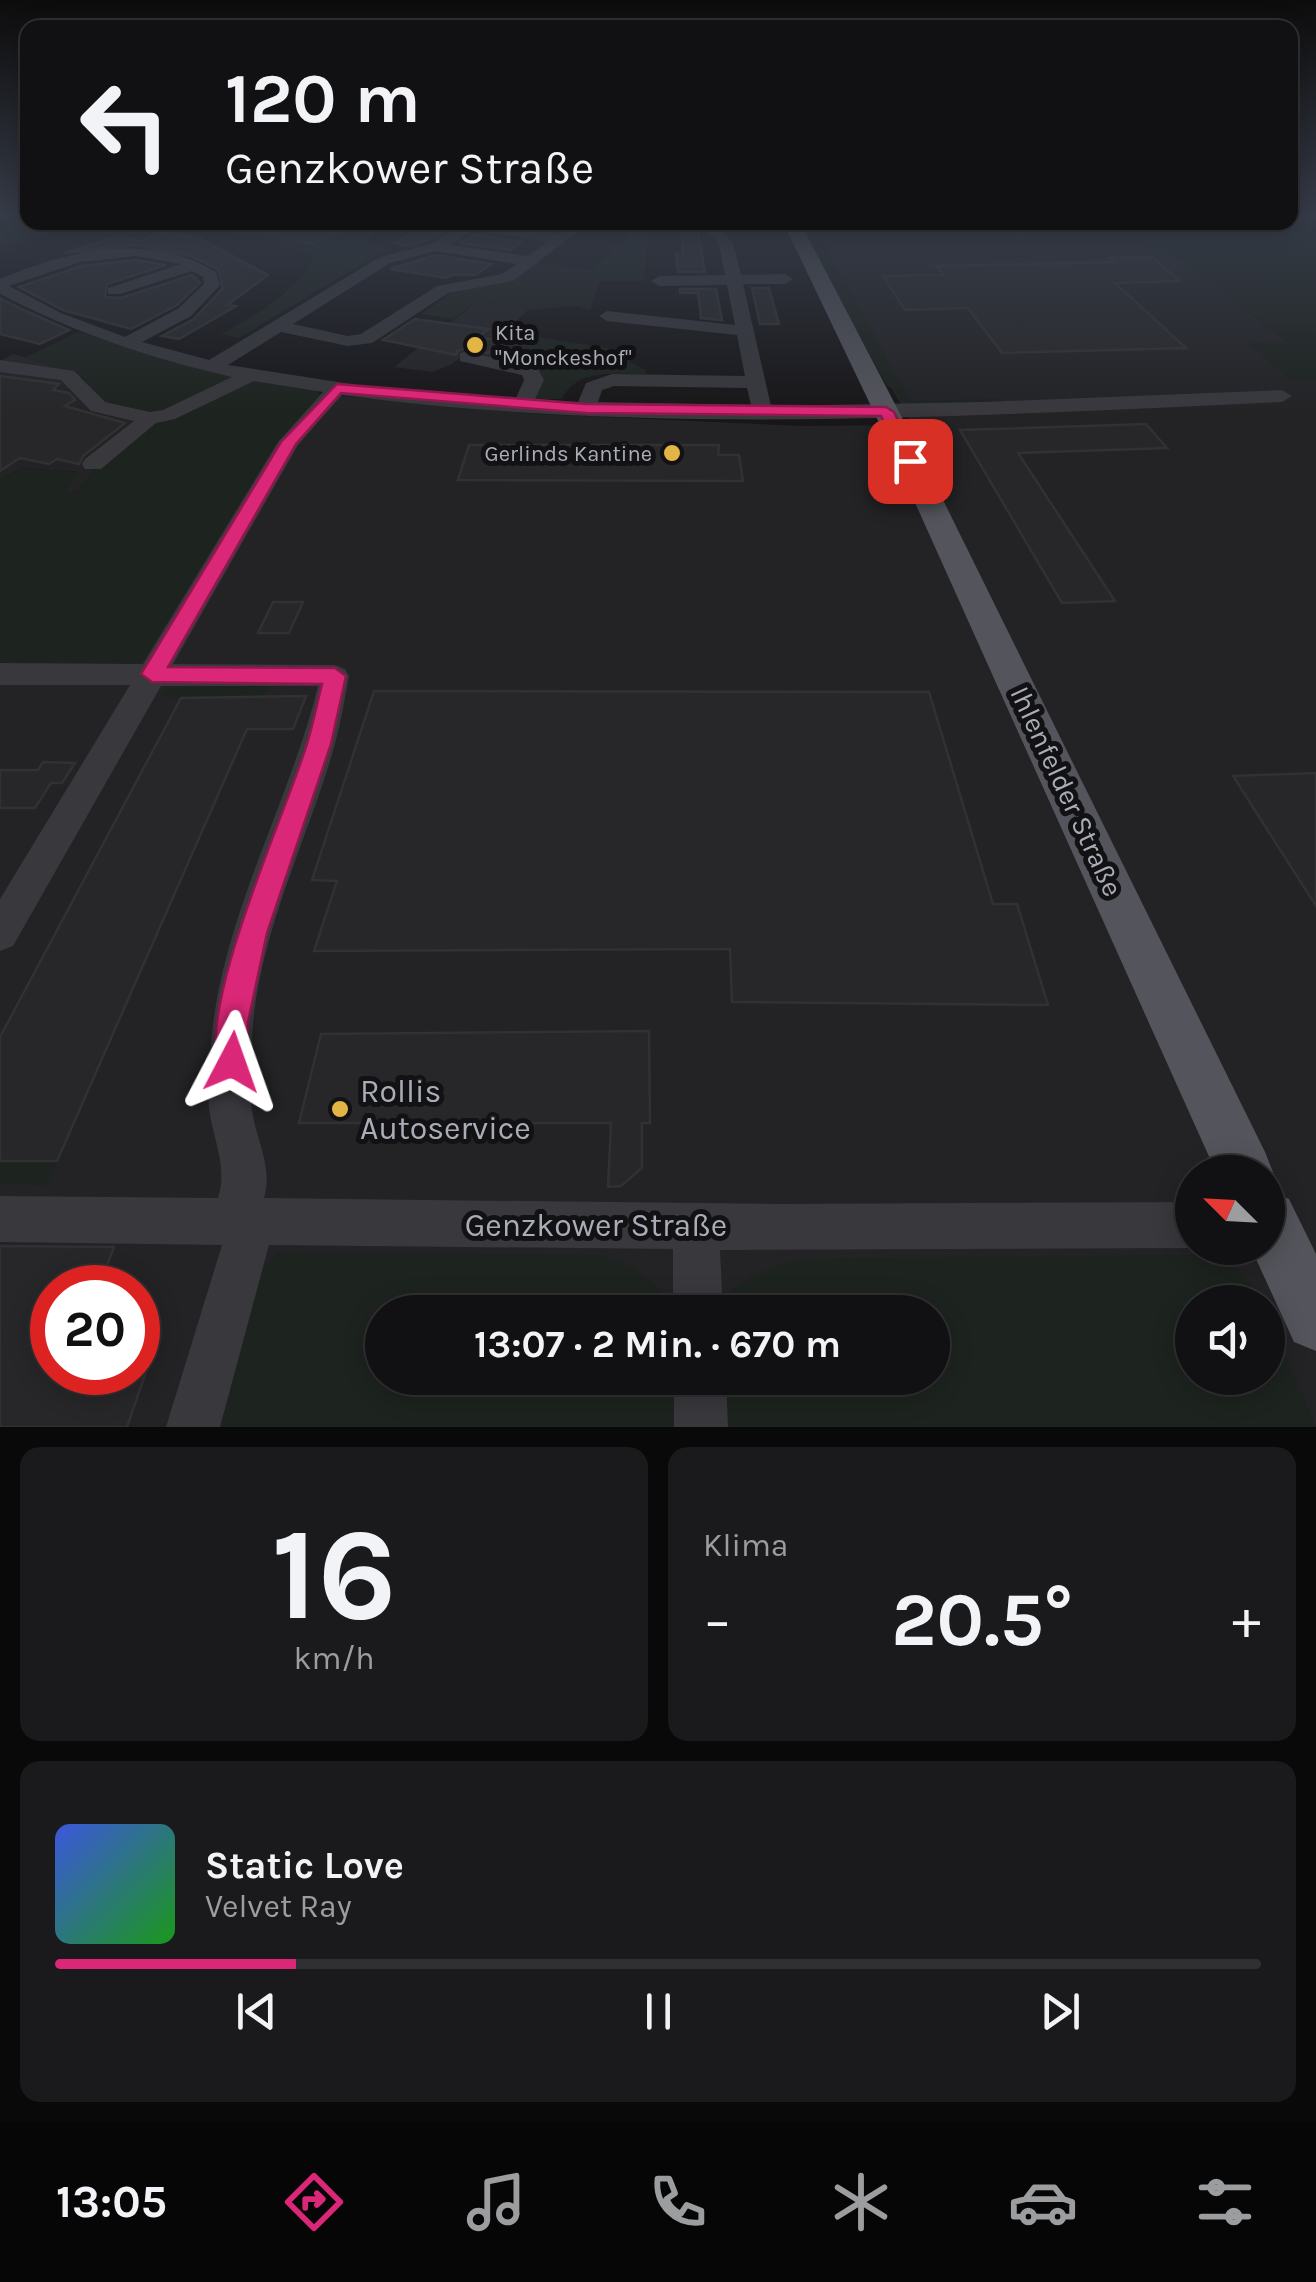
<!DOCTYPE html>
<html lang="de">
<meta charset="utf-8">
<style>
:root{--surface:#111012;--page:#1a191b;--text:#f1f3f6;--muted:#9c9d9f;--line:#303032;--accent:#db2777}
body{margin:0;font-family:Karla,sans-serif;background:var(--page);color:var(--text);height:100vh;display:flex;flex-direction:column;font-size:38px;white-space:nowrap}
*{box-sizing:border-box;margin:0}
p{font-size:32px;color:var(--muted)}
.icon{flex:none;width:55px;height:55px;fill:none;stroke:currentColor;stroke-width:2;stroke-linecap:round;stroke-linejoin:round}
.map{position:relative;height:1427px;overflow:hidden}
.sheet{display:flex;flex-direction:column;gap:20px;padding:20px;background:#09090a;flex:1}
.sheet>*{flex:none}
.guide{position:absolute;left:20px;top:20px;width:1278px;height:210px;border-radius:20px;box-shadow:0 5px 25px #0003,0 0 0 2px var(--line);background:#111012;color:var(--text);overflow:hidden}
.needle{width:65px;rotate:294deg}
.fabs{position:absolute;left:1175px;top:1155px;display:grid;gap:20px}
.fabs a{display:grid;place-items:center;width:110px;height:110px;border-radius:50%;background:var(--surface);box-shadow:0 5px 25px #0003,0 0 0 2px var(--line);font-size:50px}
.speed{position:absolute;left:30px;top:1265px;display:flex;gap:20px;font-size:50px;font-weight:700;text-align:center}
.speed>*{display:grid;place-content:center;width:130px;height:130px;border-radius:50%;background:var(--surface);box-shadow:0 5px 25px #0003,0 0 0 2px var(--line);line-height:1}
.speed .limit{border:15px solid #d22;background:#fff;color:#111}
.pin{position:absolute;display:grid;place-items:center;width:85px;height:85px;color:#fff;margin:-42px;border-radius:20px;box-shadow:0 5px 15px #0006}
.me{position:absolute;width:110px;margin:-55px;rotate:4deg;stroke-linejoin:round;filter:drop-shadow(0 0 8px #0008)}
.turn{display:flex;align-items:center;gap:35px;height:210px;padding:0 40px;font-size:45px}
.turn .icon{width:130px;height:130px;stroke-width:2.5}
.turn b{display:block;font-size:70px;line-height:85px}
.big{font-size:75px;font-weight:700;line-height:1.1}
.sheet .widget{flex:1;display:flex;flex-direction:column;justify-content:center;gap:15px;min-width:0;padding:0 35px;border-radius:20px;background:var(--page)}
.sheet .dial{align-items:center;gap:0}
.dial b{font-size:130px;line-height:1}
.song{display:flex;align-items:center;gap:30px}
.cover{width:120px;height:120px;border-radius:15px;background:linear-gradient(135deg,hsl(230 70% 55%),hsl(120 70% 35%))}
.played{height:10px;border-radius:5px;background:linear-gradient(90deg,var(--accent) 20%,var(--line) 20%)}
.keys{display:flex;justify-content:space-around;direction:ltr}
.heat{display:flex;justify-content:space-between;align-items:center;font-size:55px;direction:ltr}
.sheet .tiles{flex:1;display:grid;gap:20px;grid-template-columns:1fr 1fr}
.widget:last-child{grid-column:span 2}
.trip{position:absolute;left:365px;top:1295px;width:585px;height:100px;border-radius:50px;background:var(--surface);box-shadow:0 5px 25px #0003,0 0 0 2px var(--line);font-weight:700;line-height:100px;text-align:center}
.tabs{display:flex;height:160px;justify-content:space-around;align-items:center;background:#070607;color:var(--muted)}
.tabs .icon{width:70px;height:70px}
.tabs .current{color:var(--accent)}
.tabs b{font-size:45px;color:var(--text)}
.map>svg:first-child{display:block}
.built{fill:#232325;fill-rule:evenodd}
.green{fill:#1d231e}
.building{fill:#272729;stroke:#313134;stroke-width:2.5}
.lines{fill:none;stroke-linecap:round;stroke-linejoin:round}
.minor{fill:#38383d;fill-rule:evenodd}
.major{fill:#54555c;fill-rule:evenodd}
.route{fill:#db2777;stroke:#8e194d;stroke-width:2.5}
.poi-dot{fill:#e3b544;stroke:#121113;stroke-width:4}
.labels{text-anchor:middle;stroke-width:10;stroke-linejoin:round;paint-order:stroke}
.far-poi-label{font-size:22px;fill:#aaadb7;stroke:#121113;text-anchor:start}
.street-label{font-size:28px;fill:#aaadb7;stroke:#121113}
.near-poi-label{font-size:32px;fill:#aaadb7;stroke:#121113;text-anchor:start}
.near-street-label{font-size:32px;fill:#aaadb7;stroke:#121113}
</style>
<div class="map">
<svg width="1316" height="1427" viewBox="0 0 1316 1427">
<rect width="100%" height="100%" fill="#171618"/>
<!-- built -->
<g class="built">
<path d="M811,223H1041L1082,245L1120,242L1173,254L1289,343L1250,344L1291,380H1316V1427H0V665L271,452L320,394L539,414L800,426L913,425L829,280L838,270ZM1192,1172H1268V1248H1192ZM52,1288H138V1372H52ZM1192,1302H1268V1378H1192ZM382,1312H932V1378H382Z"/>
<polygon points="478,301 528,310 511,326 514,332 538,337 508,362 465,354 452,364 432,372 394,367"/>
<polygon points="13,354 79,373 89,390 153,415 111,448 78,492 63,494 78,472 22,468 0,480 0,361"/>
</g>
<!-- green -->
<g class="green">
<polygon points="0,214 27,214 28,222 73,223 0,249"/>
<polygon points="1290,214 1316,214 1316,380 1291,380 1248,344 1288,342 1173,254 1120,242 1082,245 1041,223 1290,222"/>
<path d="M202,223H389L374,229L367,242L386,249L239,338L221,334C257,315 290,295 313,261L309,253Z"/>
<polygon points="642,223 698,223 705,227 648,228 644,281 600,281 590,310 576,306 528,310 478,301 453,319 421,314 455,290 502,282 533,262 589,270"/>
<polygon points="795,223 809,223 837,272 813,223 911,401 1000,399 1002,403 917,404 900,400 895,390 887,386 829,280 833,275 827,279"/>
<polygon points="79,332 243,377 153,415 101,402 79,373 24,358"/>
<path d="M538,337L618,350L630,362L646,370V374C614,374 578,368 562,399H532L539,381L508,362Z"/>
<polygon points="250,380 316,390 320,394 271,452 143,660 119,667 0,665 0,480 22,468 79,472 64,493 78,492 111,448 149,423"/>
<polygon points="269,686 261,698 163,697 160,693 174,687"/>
<polygon points="0,1161 57,1161 47,1185 0,1184"/>
<path d="M279,1252L603,1255C637,1269 656,1276 670,1312H382V1378H674V1427H214L255,1274Z"/>
<path d="M1198,1255C1230,1260 1249,1273 1262,1302H1192V1378H1268V1315L1316,1427H720L718,1378H932V1312H716C737,1275 762,1271 801,1259Z"/>
</g>
<!-- building -->
<g class="building">
<polygon points="252,222 363,222 363,223 313,244 251,230"/>
<polygon points="434,222 453,226 430,240 407,246 394,243"/>
<polygon points="681,231 698,231 705,272 678,272 676,254 683,254"/>
<polygon points="158,232 199,238 268,275 227,305 236,306 179,339 162,336 194,319 223,288 218,269 191,256 136,245 65,253 117,237 140,241"/>
<polygon points="475,234 522,242 511,250 461,243"/>
<polygon points="436,255 491,264 476,275 451,275 446,278 390,269"/>
<polygon points="1152,257 1180,281 1115,283 1186,348 1002,353 968,308 905,310 883,276 943,275 936,266 1115,262 1110,258"/>
<polygon points="136,260 166,265 107,284 105,297 121,298 192,275 200,283 177,305 131,329 63,310 19,287 81,266"/>
<polygon points="752,288 769,288 779,324 760,324"/>
<polygon points="680,289 716,289 722,320 701,318 698,293 680,293"/>
<polygon points="0,298 26,311 69,330 40,344 0,334"/>
<polygon points="415,319 488,329 478,337 501,341 488,353 465,348 457,351 456,355 383,340"/>
<polygon points="0,376 59,384 53,390 69,393 75,400 65,406 125,423 83,456 79,464 57,459 49,464 20,458 0,471"/>
<polygon points="1146,424 1167,448 1018,453 1115,601 1062,603 960,430"/>
<polygon points="469,445 719,445 718,455 739,455 743,481 458,480"/>
<polygon points="273,602 303,602 289,633 258,633"/>
<polygon points="374,691 929,692 993,904 1017,904 1048,1005 732,1002 730,949 314,951 337,881 312,880"/>
<polygon points="306,696 293,729 247,729 57,1161 0,1161 0,1037 181,698"/>
<polygon points="43,762 75,763 62,783 51,783 35,808 0,808 0,770 38,770"/>
<polygon points="1316,773 1316,906 1233,776"/>
<polygon points="649,1031 650,1123 642,1123 642,1168 621,1186 608,1187 611,1123 299,1123 321,1034"/>
<polygon points="0,1246 114,1247 98,1288 52,1288 52,1372 146,1372 127,1427 0,1427"/>
</g>
<g class="lines">
<!-- minor -->
<g class="minor">
<path d="M466,222L558,234L574,222H591L513,281L448,293L372,343L348,346L281,332L228,365L357,385L516,398L524,380L522,375L460,361V353L466,352L537,367L544,380L535,399L578,402L586,383L612,374L745,376L737,335L607,321L599,316L607,311L735,325L727,285L659,286L651,281L659,276L725,275L719,244L699,222H714L733,243L741,275L785,274L793,279L785,284H743L771,406L982,402L1282,390L1292,396L1282,402C970,416 652,436 342,395L298,445L173,664L335,665L345,669L349,676C345,698 341,722 335,744C309,837 262,926 253,1024C251,1049 250,1076 251,1101C253,1136 274,1164 264,1198L777,1204L1192,1202L1194,1248L720,1250L723,1312H673V1249L269,1245L220,1427H166L222,1245L0,1242V1196L218,1198C228,1167 213,1140 209,1108C207,1082 210,1050 213,1024C228,906 290,800 318,686H161L13,946L0,951V899L130,685H0V663L143,664L278,442L323,392L254,381L175,419L156,423L101,469H85L82,464L85,459L134,421L91,411L61,380L0,372V360L74,371L105,402L150,412L163,410L232,377C150,358 75,333 0,294V279C69,250 148,231 216,272L220,285L191,316L142,342L209,360L380,257L431,244ZM474,230L548,242L527,256L450,245ZM436,251L517,264L502,274L437,286L361,334L348,336L293,324L390,263ZM136,256L181,264L108,288V294H120L192,271L203,277L204,284L179,308L125,337L61,313L9,286L80,262ZM614,386L747,388L751,405L598,402L602,390Z"/>
<polygon points="674,1378 726,1378 728,1427 674,1427"/>
</g>
<!-- major -->
<g class="major">
<polygon points="783,222 800,222 907,427 1265,1152 1273,1172 1268,1186 1268,1172 1216,1172 881,427"/>
<polygon points="1268,1191 1289,1199 1316,1254 1316,1351 1294,1342 1251,1248 1268,1248"/>
</g>
</g>
<!-- sky -->
<linearGradient id="sky" x2="0" y2="1"><stop stop-color="#0d0c0d"/><stop offset="0.52" stop-color="#363c48"/><stop offset="1" stop-color="#363c48" stop-opacity="0"/></linearGradient>
<rect width="1316" height="414" fill="url(#sky)"/>
<!-- route -->
<path class="route" d="M337,384L586,404L886,407L894,412L918,461L904,465L881,416L586,413L341,393L296,444L168,667L335,668L346,676L331,744L267,933L248,1022L247,1062L243,1073L232,1078L220,1073C194,1011 286,813 307,744C313,724 317,704 322,684L152,682L141,674L281,442Z"/>
<!-- markers -->
<g class="poi-dot">
<circle cx="475" cy="345" r="10"/>
<circle cx="672" cy="453" r="10"/>
<circle cx="340" cy="1109" r="10"/>
</g>
<g class="labels">
<!-- far-poi labels -->
<g class="far-poi-label">
<text x="495" y="340">Kita<tspan x="495" dy="25">"Monckeshof"</tspan></text>
<text x="652" y="461" text-anchor="end">Gerlinds Kantine</text>
</g>
<!-- street labels -->
<g class="street-label">
<text transform="translate(1067 791) rotate(65)" y="10">Ihlenfelder Straße</text>
</g>
<!-- near-poi labels -->
<g class="near-poi-label">
<text x="360" y="1102">Rollis<tspan x="360" dy="37">Autoservice</tspan></text>
</g>
<!-- near-street labels -->
<g class="near-street-label">
<text x="596" y="1236">Genzkower Straße</text>
</g>
</g>
</svg>
<div class="fabs">
<a><svg class="needle" viewBox="-14 -14 28 28"><path d="M0-13l5 13h-10z" fill="#e53935"/><path d="M0 13l5-13h-10z" fill="#9c9d9f"/></svg></a>
<a><svg class="icon" aria-label="sound" viewBox="0 0 24 24"><path d="M4 9h4l5-4v14l-5-4H4zM17 9q2 3 0 6"/></svg></a>
</div>
<div class="speed"><div class="limit">20</div></div>
<div class="pin" style="left:910px;top:461px;background:#d93025"><svg class="icon" aria-label="arrive" viewBox="0 0 24 24"><path d="M6 21V4h12l-3 4 3 4H6"/></svg></div>
<svg class="me" style="left:232px;top:1062px" viewBox="-20 -20 40 40"><path d="M0-17L14 15 0 8-14 15z" fill="#db2777" stroke="#fff" stroke-width="4"/></svg>
<div class="trip">13:07 · 2 Min. · 670 m</div>
<div class="guide">
<div class="turn"><svg class="icon" aria-label="left" viewBox="0 0 24 24"><path d="M17 20v-9H6M10 6l-5 5 5 5"/></svg><div><b>120 m</b>Genzkower Straße</div></div>
</div>
</div>
<section class="sheet">
<div class="tiles">
<div class="widget dial"><b>16</b><p>km/h</p></div>
<div class="widget"><p>Klima</p>
<div class="heat"><a>−</a><b class="big">20.5°</b><a>+</a></div>
</div>
<div class="widget">
<div class="song"><i class="cover"></i><div><b>Static Love</b><p>Velvet Ray</p></div></div>
<div class="played"></div>
<div class="keys"><svg class="icon" aria-label="previous" viewBox="0 0 24 24"><path d="M18 5L8 12l10 7zM5 5v14"/></svg><svg class="icon" aria-label="pause" viewBox="0 0 24 24"><path d="M8 5v14M16 5v14"/></svg><svg class="icon" aria-label="next" viewBox="0 0 24 24"><path d="M6 5l10 7-10 7zM19 5v14"/></svg></div>
</div>
</div>
</section>
<nav class="tabs">
<b>13:05</b>
<svg class="icon current" aria-label="directions" viewBox="0 0 24 24"><path d="M12 3l9 9-9 9-9-9zM9 14v-3h6M13 9l2 2-2 2"/></svg>
<svg class="icon" aria-label="music" viewBox="0 0 24 24"><path d="M9 18V5l10-2v13"/><circle cx="6" cy="18" r="3"/><circle cx="16" cy="16" r="3"/></svg>
<svg class="icon" aria-label="phone" viewBox="0 0 24 24"><path d="M5 4h4l2 5-3 2q2 4 5 5l2-3 5 2v4C11 20 4 13 5 4z"/></svg>
<svg class="icon" aria-label="climate" viewBox="0 0 24 24"><path d="M12 3v18M4 7l16 10M4 17L20 7"/></svg>
<svg class="icon" aria-label="car" viewBox="0 0 24 24"><path d="M5 17H2v-5l4-1 3-4h7l3 4 3 1v5h-3M9 17h6M6 11h13"/><circle cx="7" cy="17" r="2"/><circle cx="17" cy="17" r="2"/></svg>
<svg class="icon" aria-label="filters" viewBox="0 0 24 24"><path d="M4 7h16M4 17h16"/><circle cx="9" cy="7" r="2"/><circle cx="15" cy="17" r="2"/></svg>
</nav>
